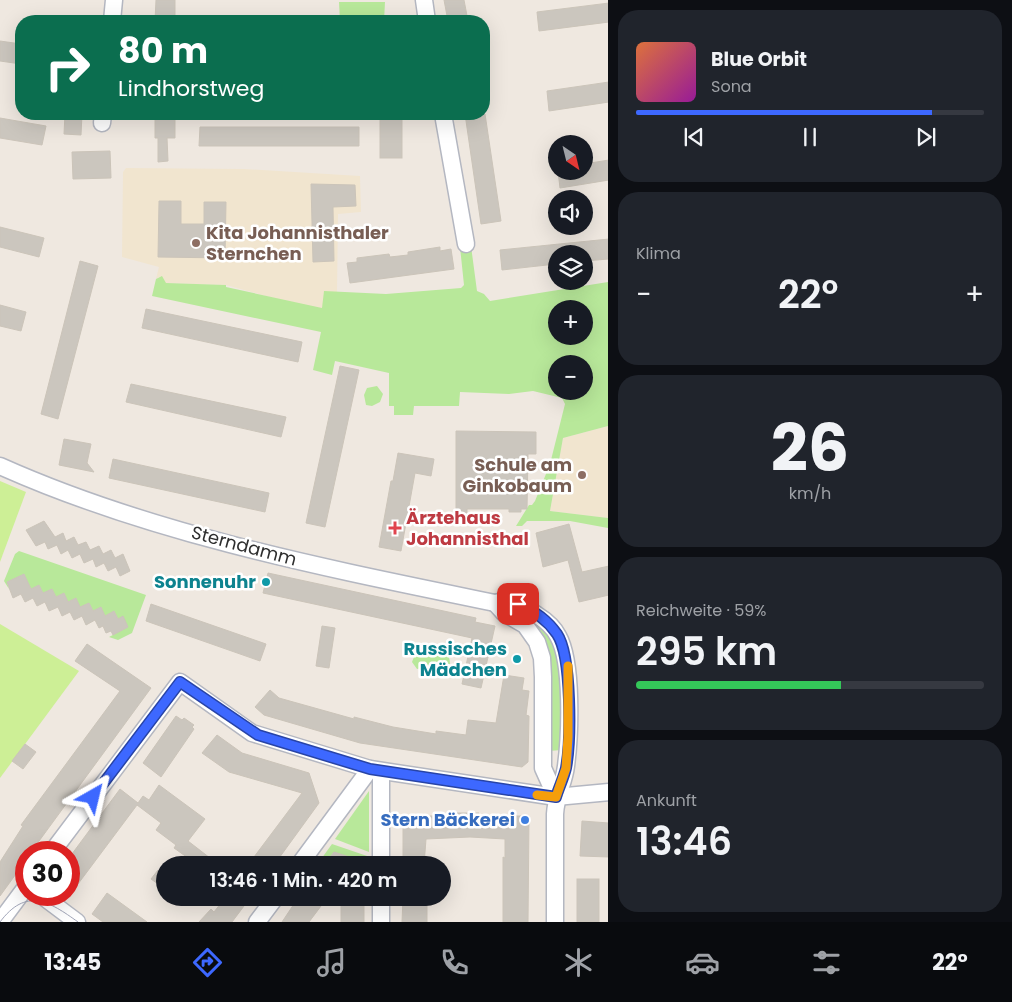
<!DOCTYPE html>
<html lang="de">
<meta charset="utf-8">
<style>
:root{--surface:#171b24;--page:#20242c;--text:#f1f3f6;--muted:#9ea1a6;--line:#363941;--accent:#3d68ff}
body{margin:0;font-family:Poppins,sans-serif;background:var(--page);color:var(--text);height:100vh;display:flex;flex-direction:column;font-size:19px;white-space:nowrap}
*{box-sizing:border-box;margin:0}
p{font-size:16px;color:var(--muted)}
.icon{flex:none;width:28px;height:28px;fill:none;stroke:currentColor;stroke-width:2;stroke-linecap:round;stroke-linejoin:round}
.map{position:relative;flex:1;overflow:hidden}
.sheet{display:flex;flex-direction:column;gap:10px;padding:10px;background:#0d0f14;width:404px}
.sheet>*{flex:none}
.banner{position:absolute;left:15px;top:15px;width:475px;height:105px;border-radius:20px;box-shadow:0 5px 20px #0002;background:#0b6e4f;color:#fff;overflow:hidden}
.needle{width:32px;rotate:145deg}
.controls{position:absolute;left:548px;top:135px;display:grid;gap:10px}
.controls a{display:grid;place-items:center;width:45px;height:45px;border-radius:50%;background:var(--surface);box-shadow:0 5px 20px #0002;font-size:25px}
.speed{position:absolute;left:15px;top:841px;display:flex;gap:10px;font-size:25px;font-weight:700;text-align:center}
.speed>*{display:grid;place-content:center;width:65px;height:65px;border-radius:50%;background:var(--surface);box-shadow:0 5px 20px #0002;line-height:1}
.speed .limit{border:8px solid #d22;background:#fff;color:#111}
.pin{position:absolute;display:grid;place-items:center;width:42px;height:42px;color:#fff;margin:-21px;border-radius:10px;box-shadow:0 2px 8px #0006}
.me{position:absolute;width:55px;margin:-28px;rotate:37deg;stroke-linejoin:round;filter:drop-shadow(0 0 4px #0008)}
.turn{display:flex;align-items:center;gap:18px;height:105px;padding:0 20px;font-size:22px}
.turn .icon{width:65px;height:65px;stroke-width:2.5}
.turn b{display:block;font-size:35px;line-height:42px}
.big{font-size:38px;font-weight:600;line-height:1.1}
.sheet .tile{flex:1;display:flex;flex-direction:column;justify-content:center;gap:8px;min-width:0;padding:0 18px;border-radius:20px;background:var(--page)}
.sheet .dial{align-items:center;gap:0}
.dial b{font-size:65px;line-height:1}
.song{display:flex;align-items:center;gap:15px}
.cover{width:60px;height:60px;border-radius:8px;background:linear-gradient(135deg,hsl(20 70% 55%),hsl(300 70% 35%))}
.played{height:5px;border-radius:2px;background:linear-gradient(90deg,var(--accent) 85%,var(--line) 85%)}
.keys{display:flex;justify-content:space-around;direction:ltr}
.heat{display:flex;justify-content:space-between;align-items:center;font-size:28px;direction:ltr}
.charge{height:8px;border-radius:4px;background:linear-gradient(90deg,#34c759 59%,var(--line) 0)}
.trip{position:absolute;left:156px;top:856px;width:295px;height:50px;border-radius:25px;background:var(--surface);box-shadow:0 5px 20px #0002;font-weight:600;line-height:50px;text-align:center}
.tab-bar{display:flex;height:80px;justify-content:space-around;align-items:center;background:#090b0e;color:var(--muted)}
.tab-bar .icon{width:35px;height:35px}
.tab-bar .selected{color:var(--accent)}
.tab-bar b{font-size:22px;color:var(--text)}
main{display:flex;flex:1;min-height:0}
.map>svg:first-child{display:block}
.education{fill:#f1e5cf}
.green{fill:#b8e89a;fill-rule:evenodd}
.pitch{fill:#cdef96}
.building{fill:#cbc6be;stroke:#cbc4b9}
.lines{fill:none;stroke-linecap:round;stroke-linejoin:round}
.minor-casing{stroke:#b4b7c1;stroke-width:19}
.minor{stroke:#fff;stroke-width:16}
.tram{stroke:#a2a6b9;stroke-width:1}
.route-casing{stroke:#2844a6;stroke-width:12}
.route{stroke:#3d68ff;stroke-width:9}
.slow{stroke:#f59e0b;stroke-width:9}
.education-dot{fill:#8d6e63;stroke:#fff;stroke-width:2}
.health-dot{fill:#e0444e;stroke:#fff;stroke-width:2}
.culture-dot{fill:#0f9aa8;stroke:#fff;stroke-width:2}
.shop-dot{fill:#3f7fe0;stroke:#fff;stroke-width:2}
.labels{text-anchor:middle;stroke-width:5;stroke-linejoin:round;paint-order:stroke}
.education-label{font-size:18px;font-weight:bold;fill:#785e54;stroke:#fff;text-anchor:start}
.health-label{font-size:18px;font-weight:bold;fill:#be3a42;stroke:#fff;text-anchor:start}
.street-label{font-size:18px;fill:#2e2e2e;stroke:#fff}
.culture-label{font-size:18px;font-weight:bold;fill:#0d838f;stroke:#fff;text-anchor:end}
.shop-label{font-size:18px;font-weight:bold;fill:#366cbe;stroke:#fff;text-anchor:end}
</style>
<main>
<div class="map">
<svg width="609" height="922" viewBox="0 0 609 922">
<rect width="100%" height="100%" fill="#efe8e0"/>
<!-- education -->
<g class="education">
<polygon points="126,168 244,169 360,176 361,212 338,214 337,293 324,312 226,285 165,283 159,277 156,279 159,267 122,257 123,172"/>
<polygon points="608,426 608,518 550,511 563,438"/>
</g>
<!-- green -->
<g class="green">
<polygon points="339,2 385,2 384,21 340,21"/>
<path d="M471,246L477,291L484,294L490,301L608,282V426L563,438L550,511L608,518V528L570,521H527L522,526H516L529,505H532L535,501L550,464L565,404L562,398L533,391L509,394L460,392L459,406H414L413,415H394V406H389V373L335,361L332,375L313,370L321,332L152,296L156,279L162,276L166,283L226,285V287L322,308L324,291L386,294L461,288L464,285L460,247ZM556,309H584V336H556ZM556,364H584V391H556Z"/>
<polygon points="377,386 383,394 380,402 372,406 366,405 364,395 367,388"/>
<polygon points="19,551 146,595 132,633 118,640 109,637 128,627 123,617 118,619 114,611 105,616 101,607 93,611 89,603 80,607 76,598 68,602 64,593 56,597 52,589 43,593 39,585 31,589 24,574 7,582 9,589 4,581 15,554"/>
<polygon points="529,614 555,640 563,671 561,750 549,751 549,670"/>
<path d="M427,651L430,654C440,649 450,651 450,664H443L441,672L438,673L424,668L417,669L412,662L414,657Z"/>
<polygon points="369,791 369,852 335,839"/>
<polygon points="332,844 370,857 370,865 363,865 362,861 334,852 323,865 319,862"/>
</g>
<!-- pitch -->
<g class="pitch">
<polygon points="0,481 26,492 0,562"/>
<polygon points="0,624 79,671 0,778"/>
</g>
<!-- building -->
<g class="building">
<polygon points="156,0 175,0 175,21 155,21"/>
<polygon points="444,0 464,0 468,21 448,21"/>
<polygon points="609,3 609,22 539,31 537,12"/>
<polygon points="0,41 21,44 21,64 0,61"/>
<polygon points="609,82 609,102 549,111 547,91"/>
<polygon points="65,114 82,114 81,135 64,134"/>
<polygon points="155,114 175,114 175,138 167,138 168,161 158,162 158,138 155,138"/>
<rect x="380" y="114" width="22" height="44"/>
<polygon points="465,114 485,114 501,221 481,224"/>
<polygon points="0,118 46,126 42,145 0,138"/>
<polygon points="200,127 359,127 359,146 199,146"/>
<polygon points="110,151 111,178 73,179 72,152"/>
<polygon points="609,160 609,180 560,188 558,171 584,171 584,164"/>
<polygon points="311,184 355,185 356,206 333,207 334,261 313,262"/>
<polygon points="159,201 181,201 181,224 204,224 204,202 226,202 225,258 158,257"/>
<polygon points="0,227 44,238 39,257 0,247"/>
<polygon points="609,239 609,259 584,261 584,254 556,254 556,264 502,270 500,250"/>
<polygon points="440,247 440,251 451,249 454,269 350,283 347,263 357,262 357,258 389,254 390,257 408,255 408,252"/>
<polygon points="80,261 98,266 58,419 41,414"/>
<polygon points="0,305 26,312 21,331 0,326"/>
<polygon points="146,309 302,342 298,362 142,328"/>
<polygon points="340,366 359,370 325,527 306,523"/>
<polygon points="131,384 286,417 281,437 126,402"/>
<polygon points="456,431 536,432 536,454 528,454 527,509 521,509 521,512 509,512 509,509 467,509 467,516 456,515"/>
<polygon points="64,439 91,444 87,463 94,472 59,465"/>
<polygon points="398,453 434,459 431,476 415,473 401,551 379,547 391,481 393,481"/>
<polygon points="113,459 269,493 265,512 109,478"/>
<polygon points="44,521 55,537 63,533 66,541 74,537 78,545 86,542 90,550 99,546 103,554 111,550 115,558 123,554 130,571 120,576 116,567 108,571 104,563 96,567 93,559 84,563 80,554 72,558 68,550 61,554 57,545 48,549 45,542 36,546 26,530"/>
<polygon points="569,524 582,572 609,566 609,595 579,602 568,560 543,567 536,533"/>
<polygon points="268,573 476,618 475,622 495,626 481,688 462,684 472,638 263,593"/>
<polygon points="24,574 31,589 39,585 43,593 52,589 56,597 64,593 68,602 76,598 80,607 89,603 93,611 101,607 105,616 114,611 118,619 123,616 128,627 113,635 111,631 106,633 103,626 99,628 95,620 86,625 82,616 74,620 70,612 62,616 58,607 49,611 45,602 37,606 33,598 25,602 21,594 13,598 7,582"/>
<polygon points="151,604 266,644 260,661 146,621"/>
<polygon points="322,626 335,628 329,668 316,666"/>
<polygon points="87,644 151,688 31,852 26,852 26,860 0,896 0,862 23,826 21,825 120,691 75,661"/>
<polygon points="504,675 524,678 522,690 529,691 526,715 529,716 528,762 522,767 360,743 264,715 255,707 270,690 279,698 354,719 354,717 393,727 436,734 436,731 466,735 468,720 496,723"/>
<polygon points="176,716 182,720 184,718 194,725 192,727 194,729 161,777 143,763"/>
<polygon points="217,735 242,753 309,773 319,803 274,865 248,865 302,793 229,772 202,753"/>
<polygon points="25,744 36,752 23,769 12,761"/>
<polygon points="159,785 205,819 188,841 219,865 198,865 174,848 176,845 156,830 161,823 137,805 69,896 69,858 120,789 138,803 143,796 149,800"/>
<polygon points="454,813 479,813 479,816 529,816 528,922 503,922 503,857 505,858 505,839 470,837 426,839 424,865 403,865 403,816 454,816"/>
<polygon points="582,821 609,823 609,857 580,856"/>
<polygon points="334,852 368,863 368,865 324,865"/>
<polygon points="158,870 165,875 165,889 151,879"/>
<rect x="577" y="879" width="22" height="43"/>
<polygon points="107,893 147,922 103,922 92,914"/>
<polygon points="225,898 250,898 232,922 199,922 211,909 214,912"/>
<polygon points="298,898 327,898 309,922 282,922"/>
<rect x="341" y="898" width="23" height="24"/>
<polygon points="403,898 427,898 427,922 402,922"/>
</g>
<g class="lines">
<!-- minor casing -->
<g class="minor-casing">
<g id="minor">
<polyline points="424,0 427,21"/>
<polyline points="112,21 114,0"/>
<polyline points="443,114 466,244"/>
<polyline points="102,123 103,114"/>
<path d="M0,466C154,535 330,569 495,603C510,598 524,605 537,615C545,620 554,628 558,636C573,662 570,736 566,766C564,783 556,795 555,814V922"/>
<polyline points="495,603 504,613 525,625 537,642 542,658 543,677 543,768 556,797"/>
<polyline points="52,852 180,682 252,733 370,769 556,797 609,792"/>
<polyline points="299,865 370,769"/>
<polyline points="381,865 381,771"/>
<polyline points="41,895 77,922"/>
<polyline points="0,922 26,887"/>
<polyline points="257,922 275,898"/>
<polyline points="381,922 381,898"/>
</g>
</g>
<!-- minor -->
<use href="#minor" class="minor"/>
<!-- tram -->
<path class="tram" d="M0,922C26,887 49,901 78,922"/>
</g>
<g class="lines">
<!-- route casing -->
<g class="route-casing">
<path id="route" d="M93,797L180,682L258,735L370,769L556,797C559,787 564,777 566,768C571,741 572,656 557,634C548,621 533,610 518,604"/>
</g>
<!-- route -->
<use href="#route" class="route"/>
<!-- slow -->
<polyline class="slow" points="537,795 556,797 566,768 568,737 568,666"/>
</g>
<!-- markers -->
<g class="education-dot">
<circle cx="196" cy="243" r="5"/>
<circle cx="582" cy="475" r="5"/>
</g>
<path class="health-dot" d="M392.5 520.5h5v5h5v5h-5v5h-5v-5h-5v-5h5z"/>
<g class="culture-dot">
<circle cx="266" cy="582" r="5"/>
<circle cx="517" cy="659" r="5"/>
</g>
<circle class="shop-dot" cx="525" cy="820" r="5"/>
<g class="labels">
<!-- education labels -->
<g class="education-label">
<text x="206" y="239">Kita Johannisthaler<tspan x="206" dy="21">Sternchen</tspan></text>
<text x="572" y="471" text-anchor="end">Schule am<tspan x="572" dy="21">Ginkobaum</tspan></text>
</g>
<!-- health labels -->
<g class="health-label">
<text x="406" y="524">Ärztehaus<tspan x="406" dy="21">Johannisthal</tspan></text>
</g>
<!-- street labels -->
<g class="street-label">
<text transform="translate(244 546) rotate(15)" y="6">Sterndamm</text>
</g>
<!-- culture labels -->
<g class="culture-label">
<text x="256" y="588">Sonnenuhr</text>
<text x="507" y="655">Russisches<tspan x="507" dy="21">Mädchen</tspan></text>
</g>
<!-- shop labels -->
<g class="shop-label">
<text x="515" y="826">Stern Bäckerei</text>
</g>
</g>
</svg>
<div class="controls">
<a><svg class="needle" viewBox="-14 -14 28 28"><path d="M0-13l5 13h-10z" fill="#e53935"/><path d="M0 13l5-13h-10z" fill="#9ea1a6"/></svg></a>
<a><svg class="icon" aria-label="sound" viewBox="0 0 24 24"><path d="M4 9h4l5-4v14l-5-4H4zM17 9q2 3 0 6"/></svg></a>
<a><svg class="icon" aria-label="layers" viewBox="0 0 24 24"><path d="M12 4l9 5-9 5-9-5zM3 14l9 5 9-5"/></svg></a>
<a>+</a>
<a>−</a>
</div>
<div class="speed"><div class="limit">30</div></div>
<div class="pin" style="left:518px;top:604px;background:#d93025"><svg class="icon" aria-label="arrive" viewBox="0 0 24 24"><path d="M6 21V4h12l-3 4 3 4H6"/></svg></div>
<svg class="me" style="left:93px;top:797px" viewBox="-20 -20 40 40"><path d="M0-17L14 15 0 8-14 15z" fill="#3d68ff" stroke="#fff" stroke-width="4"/></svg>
<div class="trip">13:46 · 1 Min. · 420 m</div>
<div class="banner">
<div class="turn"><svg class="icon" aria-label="right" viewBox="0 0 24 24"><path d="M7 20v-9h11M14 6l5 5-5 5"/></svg><div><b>80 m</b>Lindhorstweg</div></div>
</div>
</div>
<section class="sheet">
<div class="tile">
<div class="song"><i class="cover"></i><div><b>Blue Orbit</b><p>Sona</p></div></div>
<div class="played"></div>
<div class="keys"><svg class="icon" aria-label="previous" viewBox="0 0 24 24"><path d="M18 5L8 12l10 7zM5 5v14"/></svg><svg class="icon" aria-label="pause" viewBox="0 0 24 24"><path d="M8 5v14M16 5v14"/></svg><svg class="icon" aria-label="next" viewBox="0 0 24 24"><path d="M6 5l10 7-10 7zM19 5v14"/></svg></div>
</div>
<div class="tile"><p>Klima</p>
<div class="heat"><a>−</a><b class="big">22°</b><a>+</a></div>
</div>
<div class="tile dial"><b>26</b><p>km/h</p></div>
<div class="tile"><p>Reichweite · 59%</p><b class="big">295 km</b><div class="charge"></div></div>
<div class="tile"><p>Ankunft</p><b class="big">13:46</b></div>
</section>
</main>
<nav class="tab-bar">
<b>13:45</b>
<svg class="icon selected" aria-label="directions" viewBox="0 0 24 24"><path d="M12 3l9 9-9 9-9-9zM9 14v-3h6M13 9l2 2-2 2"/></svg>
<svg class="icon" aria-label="music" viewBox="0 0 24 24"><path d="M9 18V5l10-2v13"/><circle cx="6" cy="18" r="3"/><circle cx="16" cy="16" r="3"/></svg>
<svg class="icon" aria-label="phone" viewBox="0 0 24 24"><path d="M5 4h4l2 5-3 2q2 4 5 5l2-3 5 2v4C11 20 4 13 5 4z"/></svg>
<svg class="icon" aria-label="climate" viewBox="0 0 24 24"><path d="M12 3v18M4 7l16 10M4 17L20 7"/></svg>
<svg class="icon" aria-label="car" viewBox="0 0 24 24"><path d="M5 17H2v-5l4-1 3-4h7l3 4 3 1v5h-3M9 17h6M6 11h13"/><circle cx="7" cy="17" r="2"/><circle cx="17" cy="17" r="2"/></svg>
<svg class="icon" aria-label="filters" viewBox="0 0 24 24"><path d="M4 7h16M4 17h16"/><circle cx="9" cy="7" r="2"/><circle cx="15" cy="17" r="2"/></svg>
<b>22°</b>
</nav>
